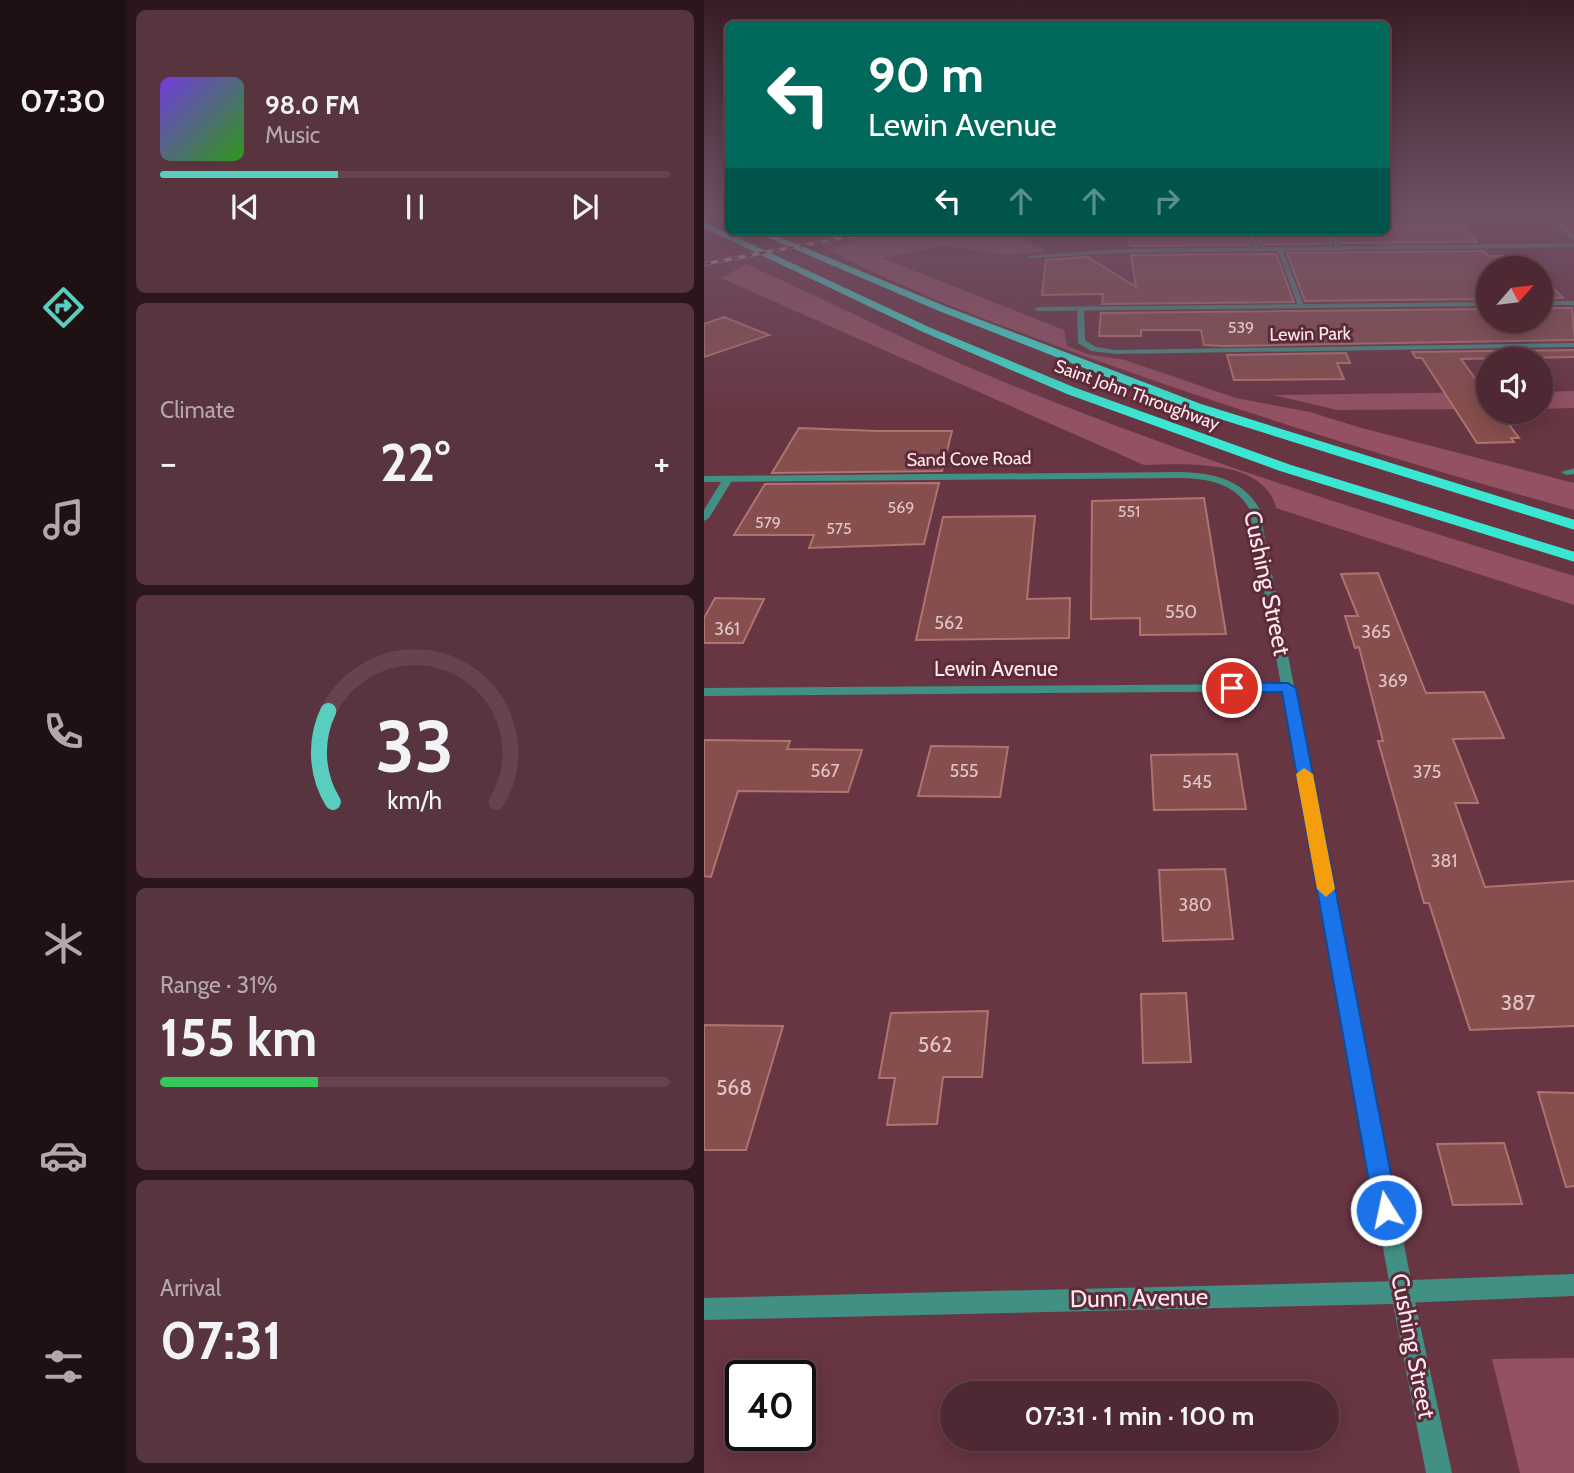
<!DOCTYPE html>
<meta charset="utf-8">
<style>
:root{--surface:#4e2832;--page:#58343e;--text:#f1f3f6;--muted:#b3a6ac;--line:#65444d;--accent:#59cebe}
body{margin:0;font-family:Cabin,sans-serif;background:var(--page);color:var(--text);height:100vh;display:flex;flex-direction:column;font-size:26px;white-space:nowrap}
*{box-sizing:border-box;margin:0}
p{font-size:23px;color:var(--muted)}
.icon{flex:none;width:38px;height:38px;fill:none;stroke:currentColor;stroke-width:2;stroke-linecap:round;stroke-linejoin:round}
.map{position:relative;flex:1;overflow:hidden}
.panel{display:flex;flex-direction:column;gap:10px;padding:10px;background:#2b161c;width:578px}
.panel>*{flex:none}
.banner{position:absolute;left:21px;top:21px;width:665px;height:214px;border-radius:10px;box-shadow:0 4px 18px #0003,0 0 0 2px var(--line);background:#00695c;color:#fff;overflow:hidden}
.needle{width:46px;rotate:62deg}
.fabs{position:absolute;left:772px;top:256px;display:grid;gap:14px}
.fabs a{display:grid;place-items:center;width:77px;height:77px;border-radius:50%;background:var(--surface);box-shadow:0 4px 18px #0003,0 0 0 2px var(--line);font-size:35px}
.speed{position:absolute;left:21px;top:1360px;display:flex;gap:14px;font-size:35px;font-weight:700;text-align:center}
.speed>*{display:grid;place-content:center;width:91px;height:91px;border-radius:50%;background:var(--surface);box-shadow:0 4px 18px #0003,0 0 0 2px var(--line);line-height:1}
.speed .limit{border:4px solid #111;border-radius:10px;background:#fff;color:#111}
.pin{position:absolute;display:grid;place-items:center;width:60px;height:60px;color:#fff;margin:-30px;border:4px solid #fff;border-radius:50%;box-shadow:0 2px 7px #0007}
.me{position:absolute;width:77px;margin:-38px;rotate:350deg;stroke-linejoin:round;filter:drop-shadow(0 0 5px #0008)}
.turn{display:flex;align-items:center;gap:24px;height:147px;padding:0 28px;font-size:32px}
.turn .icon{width:91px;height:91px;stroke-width:2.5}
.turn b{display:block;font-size:49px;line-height:60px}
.lanes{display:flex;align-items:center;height:66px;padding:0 28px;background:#0003;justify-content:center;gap:35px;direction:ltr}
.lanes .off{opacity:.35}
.big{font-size:52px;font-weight:700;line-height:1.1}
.panel .tile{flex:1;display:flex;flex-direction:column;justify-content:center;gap:10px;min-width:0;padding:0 24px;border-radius:10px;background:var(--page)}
.panel .dial{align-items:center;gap:0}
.dial svg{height:182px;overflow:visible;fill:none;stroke:var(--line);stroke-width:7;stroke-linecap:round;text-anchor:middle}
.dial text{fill:var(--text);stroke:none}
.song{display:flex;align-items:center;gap:21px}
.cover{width:84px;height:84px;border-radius:10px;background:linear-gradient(135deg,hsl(260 70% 55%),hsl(110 70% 35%))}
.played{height:7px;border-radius:4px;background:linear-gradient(90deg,var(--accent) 35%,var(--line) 35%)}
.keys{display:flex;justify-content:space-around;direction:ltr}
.heat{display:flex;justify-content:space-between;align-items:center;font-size:38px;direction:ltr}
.charge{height:10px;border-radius:5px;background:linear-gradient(90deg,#34c759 31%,var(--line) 0)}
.trip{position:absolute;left:236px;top:1381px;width:399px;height:70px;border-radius:35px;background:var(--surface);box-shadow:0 4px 18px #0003,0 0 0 2px var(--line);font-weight:700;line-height:70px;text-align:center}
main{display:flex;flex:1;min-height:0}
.tab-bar{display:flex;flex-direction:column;width:126px;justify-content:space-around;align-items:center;background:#1f1014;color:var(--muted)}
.tab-bar .icon{width:49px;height:49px}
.tab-bar .on{color:var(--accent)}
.tab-bar b{font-size:32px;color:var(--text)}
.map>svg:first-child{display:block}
.built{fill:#783e4f}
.green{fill:#935163}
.building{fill:#864e4c;stroke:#af7470;stroke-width:2}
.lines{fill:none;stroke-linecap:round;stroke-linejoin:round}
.service{fill:#428f84;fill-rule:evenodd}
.minor{fill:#428f84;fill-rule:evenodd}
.tertiary{fill:#428f84;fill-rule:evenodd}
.motorway{fill:#3ae7d3;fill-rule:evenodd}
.rail-casing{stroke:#c8a9b1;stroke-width:3.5}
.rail{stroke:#5d2a39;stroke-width:2.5;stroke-dasharray:7;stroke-linecap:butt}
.route{fill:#1a73e8;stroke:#114b97;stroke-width:2}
.slow{fill:#f59e0b}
.labels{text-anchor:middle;stroke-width:6;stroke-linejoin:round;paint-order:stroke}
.far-number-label{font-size:16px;fill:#e1c4c6}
.far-street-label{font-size:18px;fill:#ffebef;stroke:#5d2a39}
.number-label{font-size:18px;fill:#e1c4c6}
.street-label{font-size:21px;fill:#ffebef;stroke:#5d2a39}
.near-number-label{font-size:21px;fill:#e1c4c6}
.near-street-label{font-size:24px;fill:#ffebef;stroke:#5d2a39}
</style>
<main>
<nav class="tab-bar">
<b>07:30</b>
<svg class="icon on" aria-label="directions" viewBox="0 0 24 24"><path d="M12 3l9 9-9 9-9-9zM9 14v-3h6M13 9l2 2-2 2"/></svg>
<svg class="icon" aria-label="music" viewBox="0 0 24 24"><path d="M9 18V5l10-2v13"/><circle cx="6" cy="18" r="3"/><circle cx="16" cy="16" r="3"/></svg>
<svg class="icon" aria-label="phone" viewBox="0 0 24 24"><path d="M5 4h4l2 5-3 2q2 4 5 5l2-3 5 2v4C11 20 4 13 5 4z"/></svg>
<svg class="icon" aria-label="climate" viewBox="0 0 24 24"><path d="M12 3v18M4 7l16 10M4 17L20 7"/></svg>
<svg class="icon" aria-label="car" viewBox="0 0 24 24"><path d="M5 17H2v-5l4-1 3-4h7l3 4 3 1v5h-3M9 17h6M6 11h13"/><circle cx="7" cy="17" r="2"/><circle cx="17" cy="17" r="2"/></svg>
<svg class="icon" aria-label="filters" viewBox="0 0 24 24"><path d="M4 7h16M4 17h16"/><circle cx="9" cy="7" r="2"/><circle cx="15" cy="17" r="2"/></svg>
</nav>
<section class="panel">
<div class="tile">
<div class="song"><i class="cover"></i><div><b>98.0 FM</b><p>Music</p></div></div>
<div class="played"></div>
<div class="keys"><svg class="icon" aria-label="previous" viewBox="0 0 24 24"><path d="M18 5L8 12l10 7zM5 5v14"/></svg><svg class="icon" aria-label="pause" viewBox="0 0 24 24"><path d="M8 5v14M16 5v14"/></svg><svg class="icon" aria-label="next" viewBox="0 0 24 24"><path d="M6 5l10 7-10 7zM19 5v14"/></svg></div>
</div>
<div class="tile"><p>Climate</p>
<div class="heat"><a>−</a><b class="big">22°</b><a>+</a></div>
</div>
<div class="tile dial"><svg viewBox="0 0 100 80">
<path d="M14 69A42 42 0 1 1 86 69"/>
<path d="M14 69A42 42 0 0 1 12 29" stroke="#59cebe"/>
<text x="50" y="56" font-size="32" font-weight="700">33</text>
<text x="50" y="72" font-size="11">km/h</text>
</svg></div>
<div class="tile"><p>Range · 31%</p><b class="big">155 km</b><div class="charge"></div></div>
<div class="tile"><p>Arrival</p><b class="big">07:31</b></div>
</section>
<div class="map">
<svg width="871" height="1473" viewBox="0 0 871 1473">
<rect width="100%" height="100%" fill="#683543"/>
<!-- built -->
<polygon class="built" points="156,231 192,231 124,249 107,241"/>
<!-- green -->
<g class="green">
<path d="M192,231H316L319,234L317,238L343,251L302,255L240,246L178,258L360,330L363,346L383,354L421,360L532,398L606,412L654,427L870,483V510C706,464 544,415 383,357C296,325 205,293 124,249Z"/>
<path d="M42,264C126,301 208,344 293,379C481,457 676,517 870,576V605L572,508C560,458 480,464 440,465L17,278Z"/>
<polygon points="870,391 870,408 837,409 837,392"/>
<polygon points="784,392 784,409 633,410 569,395"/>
<polygon points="870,1358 870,1473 816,1473 788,1359"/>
</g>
<!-- building -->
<g class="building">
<polygon points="690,225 760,225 773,242 637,243 635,232 694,232"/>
<polygon points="423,231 544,231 541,235 546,245 426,246"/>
<polygon points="558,231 624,232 627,244 556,245 553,236"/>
<polygon points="780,251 785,256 819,256 830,268 784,268 784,299 601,301 583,253"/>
<polygon points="572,254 590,302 398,304 399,294 338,295 342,260 384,257 432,287 427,255"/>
<polygon points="836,274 859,298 836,298"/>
<polygon points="836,308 868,308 871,340 520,346 500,345 497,330 437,330 437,336 395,336 397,313 784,309 784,320 836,320"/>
<polygon points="20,317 65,335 0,357 0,324"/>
<polygon points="871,350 871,357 757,359 784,396 784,411 795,411 815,438 807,438 810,442 773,443 718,358 712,358 708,352"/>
<polygon points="642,353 646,363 633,363 640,379 530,380 523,355"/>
<polygon points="95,428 174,431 248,431 238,471 68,473"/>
<polygon points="235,483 220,544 105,548 110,535 30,535 61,484"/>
<polygon points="500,498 522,634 436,635 436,618 387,619 388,501"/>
<polygon points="331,516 323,599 366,598 365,638 212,640 239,517"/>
<polygon points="674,573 722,693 780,692 800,738 749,739 774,803 751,803 781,887 871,881 871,1026 766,1030 725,903 720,903 674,741 679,741 655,647 651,648 641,616 654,616 637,574"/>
<polygon points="11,598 60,599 39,643 0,643 0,618"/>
<polygon points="0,740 86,741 83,749 158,750 144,792 34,791 7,877 0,876"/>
<polygon points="227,746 304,747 296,797 214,796"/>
<polygon points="533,754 542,809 450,810 447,755"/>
<polygon points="521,869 529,939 459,941 455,870"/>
<polygon points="482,993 487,1062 439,1063 437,994"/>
<polygon points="284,1011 278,1077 239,1077 233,1124 183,1125 191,1078 175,1078 187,1013"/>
<polygon points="0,1025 79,1026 42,1150 0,1150"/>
<polygon points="834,1092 871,1093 871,1186 862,1187"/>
<polygon points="800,1143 818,1204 749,1205 733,1144"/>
</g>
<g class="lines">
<!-- service -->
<g class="service">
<polygon points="830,212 845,213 774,220 682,221 682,217 774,216"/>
<polygon points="548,231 555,231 550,235 555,250 551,250 544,235"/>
<polygon points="626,231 632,231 636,249 631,248"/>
<polygon points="573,248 578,249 601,308 594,306"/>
<polygon points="373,307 380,309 381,340 392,347 412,350 871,343 871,347 412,354 387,351 374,343"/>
</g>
<!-- minor -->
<g class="minor">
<polygon points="871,243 871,247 414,253 326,258 323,256 414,249"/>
<rect x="836" y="301" width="35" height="4"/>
<polygon points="784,302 784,306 334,311 330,309 334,307"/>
<polygon points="871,468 871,474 862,475 857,472"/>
<polygon points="24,476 29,479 5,518 0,521 0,510 20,477"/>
<polygon points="584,684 591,688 589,691 0,696 0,688"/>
<polygon points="698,1281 706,1284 709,1292 748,1473 722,1473 689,1304 0,1320 0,1298"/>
</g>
<!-- tertiary -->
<g class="tertiary">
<polygon points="838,212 845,212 871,236 871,242"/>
<path d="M477,472C509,473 538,479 555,508L707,1280L871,1274V1296L698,1303L690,1300L687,1292L545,508C530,483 504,479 477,478L0,482V476Z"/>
</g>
<!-- motorway -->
<g class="motorway">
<polygon points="5,212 24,216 24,222 6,214"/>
<polygon points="0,222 227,328 372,388 587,465 871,552 871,562 576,471 363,394 219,332 0,228"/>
<polygon points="48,231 61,231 243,307 497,404 871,520 871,530 487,410 235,311"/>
</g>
<!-- rail casing -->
<g class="rail-casing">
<polyline id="rail" points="0,264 174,231"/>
</g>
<!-- rail -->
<use href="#rail" class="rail"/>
</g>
<!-- sky -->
<linearGradient id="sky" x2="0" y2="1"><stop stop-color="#391d25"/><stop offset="0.51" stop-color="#6f5166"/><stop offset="1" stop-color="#6f5166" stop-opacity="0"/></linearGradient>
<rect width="871" height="418" fill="url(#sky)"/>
<!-- route -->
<polygon class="route" points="528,683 584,683 592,688 694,1210 691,1218 682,1222 673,1218 670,1210 578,692 523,692 523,685"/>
<!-- slow -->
<polygon class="slow" points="600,768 609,774 631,889 622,897 613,889 592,774"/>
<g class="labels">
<!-- far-number labels -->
<g class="far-number-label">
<text x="537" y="333">539</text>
<text x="197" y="513">569</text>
<text x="425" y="517">551</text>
<text x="64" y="528">579</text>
<text x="135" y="534">575</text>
</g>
<!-- far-street labels -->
<g class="far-street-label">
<text transform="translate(606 334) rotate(-1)" y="6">Lewin Park</text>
<text transform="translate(433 395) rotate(20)" y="6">Saint John Throughway</text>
<text transform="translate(265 459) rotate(-1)" y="6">Sand Cove Road</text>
</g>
<!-- number labels -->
<g class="number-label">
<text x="477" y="618">550</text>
<text x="245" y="629">562</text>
<text x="23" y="635">361</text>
<text x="672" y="638">365</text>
<text x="689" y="687">369</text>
<text x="121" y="777">567</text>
<text x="260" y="777">555</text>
<text x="723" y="778">375</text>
<text x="493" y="788">545</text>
<text x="740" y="867">381</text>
<text x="491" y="911">380</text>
</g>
<!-- street labels -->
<g class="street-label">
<text x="292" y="676">Lewin Avenue</text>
</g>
<!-- near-number labels -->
<g class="near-number-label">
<text x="814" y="1010">387</text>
<text x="231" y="1052">562</text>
<text x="30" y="1095">568</text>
</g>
<!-- near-street labels -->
<g class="near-street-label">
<text transform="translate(563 583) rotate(78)" y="8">Cushing Street</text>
<text transform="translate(435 1298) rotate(-1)" y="8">Dunn Avenue</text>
<text transform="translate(709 1346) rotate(79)" y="8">Cushing Street</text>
</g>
</g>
</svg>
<div class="fabs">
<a><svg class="needle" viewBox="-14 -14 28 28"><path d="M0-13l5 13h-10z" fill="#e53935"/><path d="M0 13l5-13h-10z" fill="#b3a6ac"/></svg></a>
<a><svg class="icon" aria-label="sound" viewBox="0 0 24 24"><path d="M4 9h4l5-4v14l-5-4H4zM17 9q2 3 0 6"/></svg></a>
</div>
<div class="speed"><div class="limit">40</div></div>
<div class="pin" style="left:528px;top:688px;background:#d93025"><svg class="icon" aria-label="arrive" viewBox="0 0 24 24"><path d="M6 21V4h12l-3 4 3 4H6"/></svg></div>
<svg class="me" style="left:682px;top:1210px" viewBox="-20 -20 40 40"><circle r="17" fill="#1a73e8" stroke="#fff" stroke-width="3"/><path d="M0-11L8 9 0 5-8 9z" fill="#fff"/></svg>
<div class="trip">07:31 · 1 min · 100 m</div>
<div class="banner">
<div class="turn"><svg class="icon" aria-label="left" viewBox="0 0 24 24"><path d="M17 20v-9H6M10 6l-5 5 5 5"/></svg><div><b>90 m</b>Lewin Avenue</div></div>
<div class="lanes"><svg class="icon" aria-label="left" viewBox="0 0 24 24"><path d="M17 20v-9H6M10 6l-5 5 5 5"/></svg><svg class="icon off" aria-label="ahead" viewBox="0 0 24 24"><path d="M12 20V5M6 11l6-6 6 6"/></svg><svg class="icon off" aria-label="ahead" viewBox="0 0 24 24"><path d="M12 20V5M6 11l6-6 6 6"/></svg><svg class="icon off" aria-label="right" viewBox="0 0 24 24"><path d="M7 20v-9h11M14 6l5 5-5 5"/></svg></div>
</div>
</div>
</main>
